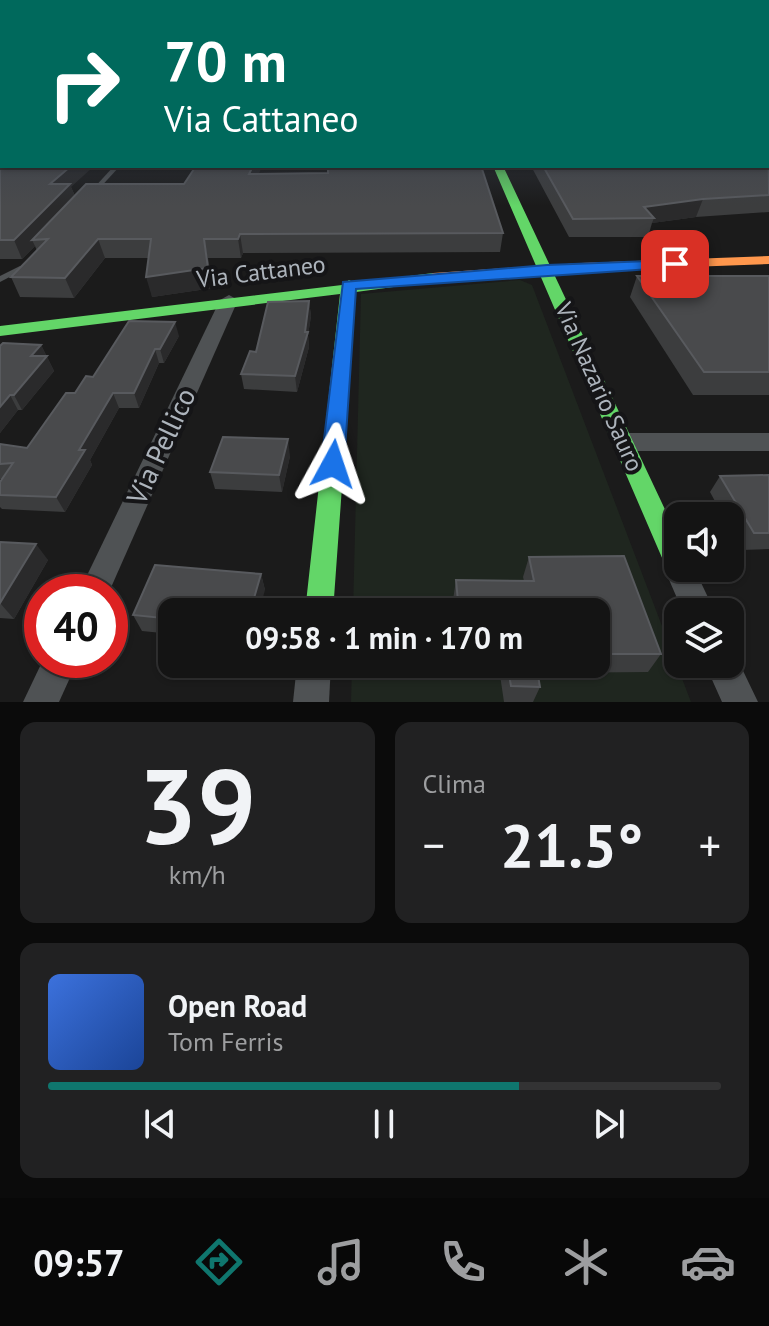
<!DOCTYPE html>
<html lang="it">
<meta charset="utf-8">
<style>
:root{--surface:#141414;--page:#212122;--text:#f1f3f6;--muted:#9d9ea0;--line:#333334;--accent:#0f766e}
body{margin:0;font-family:"PT Sans",sans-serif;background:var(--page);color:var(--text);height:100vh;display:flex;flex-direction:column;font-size:30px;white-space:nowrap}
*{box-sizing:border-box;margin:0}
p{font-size:26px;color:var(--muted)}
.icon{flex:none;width:44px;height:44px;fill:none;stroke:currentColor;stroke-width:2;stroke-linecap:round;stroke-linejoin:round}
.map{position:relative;height:702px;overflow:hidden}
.sheet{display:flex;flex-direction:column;gap:20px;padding:20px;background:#0b0b0b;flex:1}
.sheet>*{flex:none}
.top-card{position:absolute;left:0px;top:0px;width:770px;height:168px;box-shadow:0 2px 6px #0004,0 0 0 2px var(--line);background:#00695c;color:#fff;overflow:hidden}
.tools{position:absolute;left:664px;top:502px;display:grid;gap:16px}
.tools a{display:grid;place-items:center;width:80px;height:80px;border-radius:16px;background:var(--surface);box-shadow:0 2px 6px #0004,0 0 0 2px var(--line);font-size:40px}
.speed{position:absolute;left:24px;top:574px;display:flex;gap:16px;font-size:40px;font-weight:700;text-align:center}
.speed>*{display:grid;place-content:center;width:104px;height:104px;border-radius:50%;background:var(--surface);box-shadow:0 2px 6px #0004,0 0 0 2px var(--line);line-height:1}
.speed .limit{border:12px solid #d22;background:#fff;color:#111}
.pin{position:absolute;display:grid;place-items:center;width:68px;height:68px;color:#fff;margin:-34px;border-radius:16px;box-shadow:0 4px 12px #0006}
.me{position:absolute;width:88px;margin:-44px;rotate:5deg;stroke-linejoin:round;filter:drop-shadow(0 0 6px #0008)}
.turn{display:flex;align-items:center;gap:28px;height:168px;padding:0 32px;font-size:36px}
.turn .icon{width:104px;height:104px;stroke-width:2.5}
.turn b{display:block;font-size:56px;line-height:68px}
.big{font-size:60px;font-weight:700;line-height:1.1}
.sheet .card{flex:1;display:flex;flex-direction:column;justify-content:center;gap:12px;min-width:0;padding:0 28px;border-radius:16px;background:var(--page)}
.sheet .dial{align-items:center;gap:0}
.dial b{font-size:104px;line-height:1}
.song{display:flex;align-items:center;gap:24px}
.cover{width:96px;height:96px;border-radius:12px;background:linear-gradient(135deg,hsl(220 70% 55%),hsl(220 70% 35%))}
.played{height:8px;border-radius:4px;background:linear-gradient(90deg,var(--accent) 70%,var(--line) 70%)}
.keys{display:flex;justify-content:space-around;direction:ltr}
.heat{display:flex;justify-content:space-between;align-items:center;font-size:44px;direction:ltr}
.sheet .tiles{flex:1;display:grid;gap:20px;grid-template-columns:1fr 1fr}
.card:last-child{grid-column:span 2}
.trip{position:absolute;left:158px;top:598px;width:452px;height:80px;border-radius:16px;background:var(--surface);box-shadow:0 2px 6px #0004,0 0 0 2px var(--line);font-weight:700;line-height:80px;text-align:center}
.menu{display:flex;height:128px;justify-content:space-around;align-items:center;background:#080808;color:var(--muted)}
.menu .icon{width:56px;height:56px}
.menu .selected{color:var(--accent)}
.menu b{font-size:36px;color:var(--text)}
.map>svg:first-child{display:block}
.green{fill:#1f261f}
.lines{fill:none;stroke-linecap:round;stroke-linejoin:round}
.lane{fill:#4f5254;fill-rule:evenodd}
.street{fill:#4f5254;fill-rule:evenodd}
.fast{fill:#63d668;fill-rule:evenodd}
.slow{fill:#ff974d;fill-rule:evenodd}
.wall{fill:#3c3d3e}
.shaded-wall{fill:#2a2a2b}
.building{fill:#494a4c;stroke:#585a5e;stroke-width:2}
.route{fill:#1a73e8;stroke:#114b97;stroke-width:2}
.labels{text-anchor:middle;stroke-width:8;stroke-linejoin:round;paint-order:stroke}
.street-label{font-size:24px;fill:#adb4bc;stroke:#151517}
.near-street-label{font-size:28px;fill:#adb4bc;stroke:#151517}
</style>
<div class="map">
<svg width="769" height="702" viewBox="0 0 769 702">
<rect width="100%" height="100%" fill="#1b1b1b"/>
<!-- green -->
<polygon class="green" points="520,280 532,285 691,702 351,702 352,664 596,664 596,612 353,612 361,294"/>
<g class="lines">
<!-- lane -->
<g class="lane">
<polygon points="114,166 120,166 96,192 92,192 92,190"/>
<polygon points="20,266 23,266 27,268 0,282 0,276"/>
</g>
<!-- street -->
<g class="street">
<polygon points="229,295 238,300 109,592 79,592 220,300"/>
<polygon points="623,433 769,433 769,451 623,451 615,448 611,442 615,436"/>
<polygon points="678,555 678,568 694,568 715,612 683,612 664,568 669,558"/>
<polygon points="730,650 734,652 758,702 722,702 705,664 730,664"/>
<polygon points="43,660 78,660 59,702 23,702"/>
<polygon points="297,664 331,664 329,702 293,702"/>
</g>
<!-- fast -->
<g class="fast">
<polygon points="493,166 503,166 678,537 678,568 690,568 687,574 678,577 669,574"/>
<polygon points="433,273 441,278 438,281 356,292 333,612 305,612 340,294 0,336 0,326 342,285 349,280 355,283"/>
</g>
<!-- slow -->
<polygon class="slow" points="769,256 769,264 581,271 433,283 425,278 433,273 581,263"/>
</g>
<!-- wall -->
<g class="wall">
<polygon points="0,107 71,187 75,196 259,174 503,233 500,252 243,253 241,258 208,258 213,288 152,297 148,258 105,258 74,298 20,297 11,277 37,251 35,246 22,259 0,259"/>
<polygon points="769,107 769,212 696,217 652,223 648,237 569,237 531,166 768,166"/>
<polygon points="637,276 769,276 769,395 693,395 630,297"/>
<polygon points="309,301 311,316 308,335 309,347 297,392 244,389 241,374 256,352"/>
<polygon points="179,336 164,363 159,363 139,408 119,408 90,460 92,465 65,512 2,509 0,507 0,482 2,479 0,479 0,444 27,448 75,393 93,377"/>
<polygon points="41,345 54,371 22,410 18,410 0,433 0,346"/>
<polygon points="290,456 282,492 215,489 210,472"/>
<polygon points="769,475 769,549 742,550 730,528 730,516 723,516 710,492 720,476"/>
<polygon points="0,542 48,560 14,619 0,618"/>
<polygon points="529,557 661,654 648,672 537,673 540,687 533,702 504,702 500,675 479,675 478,664 596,664 596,612 454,612 453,600 456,580 524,581 523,577"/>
<polygon points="261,574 265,590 172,612 172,634 142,631 133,615"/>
</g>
<!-- shaded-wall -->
<g class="shaded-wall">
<polygon points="71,166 94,166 71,187 77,201 32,240 35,246 22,259 14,240 50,184"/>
<polygon points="253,166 262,166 252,191 249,174"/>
<polygon points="703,199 696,217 652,223 654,218 644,207"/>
<polygon points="240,234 243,253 241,258 238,239"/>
<polygon points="98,239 105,258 74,298 65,278"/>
<polygon points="204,239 213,288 152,297 146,277"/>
<polygon points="309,301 311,316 308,335 309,347 297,392 295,376"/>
<polygon points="175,322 179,336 164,363 160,349"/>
<polygon points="41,345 54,371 22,410 14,395 31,356"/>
<polygon points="155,349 159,363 139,408 134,393"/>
<polygon points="113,393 119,408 90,460 92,465 65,512 56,497 79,450"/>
<polygon points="10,395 18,410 0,433 0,407"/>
<polygon points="288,439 290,456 282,492 279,475"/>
<polygon points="36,544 48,560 14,619 0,603"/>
<polygon points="261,574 265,590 259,612 250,612"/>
</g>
<!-- building -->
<g class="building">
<rect x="0" y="107" width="2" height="30"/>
<polygon points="768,107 769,195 703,199 644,207 654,218 573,219 543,166 768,166"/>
<polygon points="2,139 2,166 71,166 50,184 70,184 14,240 0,240 0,141"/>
<polygon points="196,166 253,166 249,174 328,173 328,166 481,166 503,233 240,234 238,239 204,239 208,268 146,277 151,239 98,239 65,278 11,277 48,239 32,240 86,184 184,184"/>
<polygon points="637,276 769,276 769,372 704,372"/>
<polygon points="309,301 305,332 308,332 295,376 241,374 250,351 256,352 268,302"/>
<polygon points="129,321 175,322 160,349 155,349 134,393 113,393 79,450 85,450 56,497 0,495 0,482 13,463 0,464 0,444 27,448 66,393 75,393 86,376 93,377"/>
<polygon points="3,343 41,345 31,356 47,356 14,395 10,395 0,407 0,346"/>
<polygon points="223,437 288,439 279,475 210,472"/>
<polygon points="769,475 769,533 754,533 720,476"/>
<polygon points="0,542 36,544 0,603"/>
<polygon points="624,556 661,654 596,654 596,612 459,612 456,580 534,581 529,557"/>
<polygon points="155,565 261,574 250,612 172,612 172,619 133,615"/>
<polygon points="507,664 536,664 540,687 511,686"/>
</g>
<!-- sky -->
<linearGradient id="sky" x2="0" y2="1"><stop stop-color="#0f0f0f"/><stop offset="0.52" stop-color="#393f4a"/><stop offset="1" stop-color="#393f4a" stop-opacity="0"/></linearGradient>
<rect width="769" height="206" fill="url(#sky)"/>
<!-- route -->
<polygon class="route" points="675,260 680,261 680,267 356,289 344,464 341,470 333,473 325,470 321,464 343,282 547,265"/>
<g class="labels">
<!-- street labels -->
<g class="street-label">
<text transform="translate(261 272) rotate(-7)" y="8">Via Cattaneo</text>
<text transform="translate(599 387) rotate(66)" y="8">Via Nazario Sauro</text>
</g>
<!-- near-street labels -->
<g class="near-street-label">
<text transform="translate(161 446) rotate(-65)" y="10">Via Pellico</text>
</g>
</g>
</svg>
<div class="tools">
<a><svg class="icon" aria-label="sound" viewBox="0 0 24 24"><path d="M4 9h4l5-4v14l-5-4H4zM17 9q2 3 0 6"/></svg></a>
<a><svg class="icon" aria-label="layers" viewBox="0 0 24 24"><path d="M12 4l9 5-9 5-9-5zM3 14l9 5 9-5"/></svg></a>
</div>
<div class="speed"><div class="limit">40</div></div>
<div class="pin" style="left:675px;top:264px;background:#d93025"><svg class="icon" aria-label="arrive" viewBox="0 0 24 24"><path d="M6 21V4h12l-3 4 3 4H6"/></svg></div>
<svg class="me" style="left:333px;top:464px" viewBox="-20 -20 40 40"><path d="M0-17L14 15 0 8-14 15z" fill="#1a73e8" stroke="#fff" stroke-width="4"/></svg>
<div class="trip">09:58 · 1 min · 170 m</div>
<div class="top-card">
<div class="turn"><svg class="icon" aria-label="right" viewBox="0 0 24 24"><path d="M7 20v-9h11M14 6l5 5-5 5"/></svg><div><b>70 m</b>Via Cattaneo</div></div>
</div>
</div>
<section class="sheet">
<div class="tiles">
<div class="card dial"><b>39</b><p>km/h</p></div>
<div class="card"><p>Clima</p>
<div class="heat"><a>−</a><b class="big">21.5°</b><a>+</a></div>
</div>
<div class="card">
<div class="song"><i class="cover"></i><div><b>Open Road</b><p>Tom Ferris</p></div></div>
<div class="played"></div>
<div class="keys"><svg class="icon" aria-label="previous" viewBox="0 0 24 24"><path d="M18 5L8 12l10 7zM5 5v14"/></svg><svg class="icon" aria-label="pause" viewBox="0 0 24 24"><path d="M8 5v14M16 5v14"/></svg><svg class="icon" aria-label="next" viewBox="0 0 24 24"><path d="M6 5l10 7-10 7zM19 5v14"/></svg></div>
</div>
</div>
</section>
<nav class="menu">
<b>09:57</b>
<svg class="icon selected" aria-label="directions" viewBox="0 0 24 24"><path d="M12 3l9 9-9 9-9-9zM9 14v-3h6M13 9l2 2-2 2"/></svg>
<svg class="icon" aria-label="music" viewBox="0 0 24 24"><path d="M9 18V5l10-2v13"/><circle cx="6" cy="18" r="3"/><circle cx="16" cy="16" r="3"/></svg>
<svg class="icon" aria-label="phone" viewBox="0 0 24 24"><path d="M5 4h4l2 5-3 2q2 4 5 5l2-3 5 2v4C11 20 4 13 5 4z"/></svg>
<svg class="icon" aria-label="climate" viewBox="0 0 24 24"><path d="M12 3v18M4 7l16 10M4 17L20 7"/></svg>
<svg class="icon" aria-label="car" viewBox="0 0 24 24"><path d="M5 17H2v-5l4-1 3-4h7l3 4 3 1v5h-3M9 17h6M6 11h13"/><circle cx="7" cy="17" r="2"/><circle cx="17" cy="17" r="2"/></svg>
</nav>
